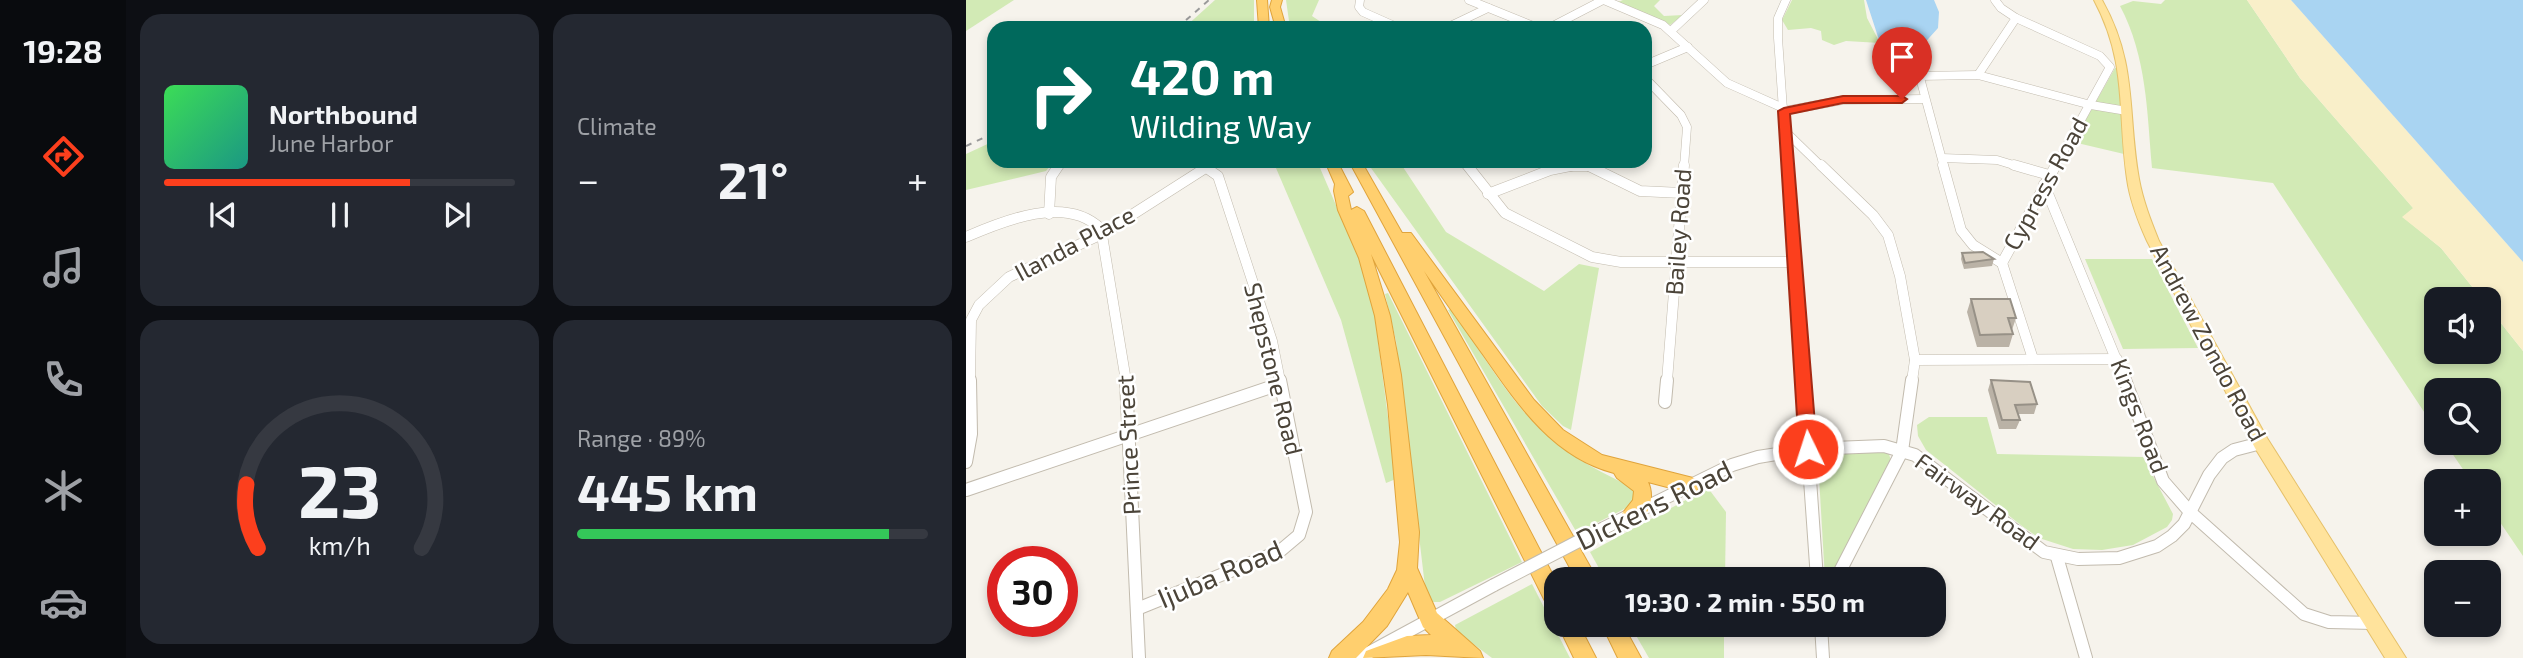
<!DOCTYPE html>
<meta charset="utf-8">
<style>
:root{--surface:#171b24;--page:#242831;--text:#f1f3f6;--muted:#9ea1a6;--line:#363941;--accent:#fc3f1d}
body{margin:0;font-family:"Exo 2",sans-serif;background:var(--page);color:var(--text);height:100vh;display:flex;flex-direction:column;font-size:26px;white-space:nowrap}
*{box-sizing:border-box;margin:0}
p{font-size:23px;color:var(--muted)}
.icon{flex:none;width:38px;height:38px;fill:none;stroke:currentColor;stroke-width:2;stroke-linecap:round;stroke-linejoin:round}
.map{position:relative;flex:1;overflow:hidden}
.drawer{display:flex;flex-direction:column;gap:14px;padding:14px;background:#0d0f14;width:840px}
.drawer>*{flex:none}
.banner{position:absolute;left:21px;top:21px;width:665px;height:147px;border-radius:21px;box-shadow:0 4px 10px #0003;background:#00695c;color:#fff;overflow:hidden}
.buttons{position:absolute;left:1458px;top:287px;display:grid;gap:14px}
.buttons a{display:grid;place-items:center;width:77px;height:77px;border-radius:14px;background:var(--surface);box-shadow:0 4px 10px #0003;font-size:35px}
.speed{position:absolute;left:21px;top:546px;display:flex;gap:14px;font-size:35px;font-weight:700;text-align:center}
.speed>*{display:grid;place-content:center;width:91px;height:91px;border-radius:50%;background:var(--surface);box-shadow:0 4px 10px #0003;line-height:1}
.speed .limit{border:10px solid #d22;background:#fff;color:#111}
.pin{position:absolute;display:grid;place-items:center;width:60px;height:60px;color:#fff;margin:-72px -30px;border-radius:50% 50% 50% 0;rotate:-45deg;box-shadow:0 0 7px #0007}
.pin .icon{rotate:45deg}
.me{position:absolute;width:77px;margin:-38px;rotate:356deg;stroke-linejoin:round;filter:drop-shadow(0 0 5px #0008)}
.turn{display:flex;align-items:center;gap:24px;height:147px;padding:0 28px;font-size:32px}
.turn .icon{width:91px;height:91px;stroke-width:2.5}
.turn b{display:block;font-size:49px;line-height:60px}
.big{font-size:52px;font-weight:700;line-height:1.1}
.drawer .card{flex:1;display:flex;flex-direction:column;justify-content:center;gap:10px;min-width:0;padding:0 24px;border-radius:21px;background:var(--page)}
.drawer .dial{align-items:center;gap:0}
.dial svg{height:182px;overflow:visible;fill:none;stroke:var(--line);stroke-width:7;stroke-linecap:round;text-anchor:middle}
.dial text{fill:var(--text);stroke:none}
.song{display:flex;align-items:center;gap:21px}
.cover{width:84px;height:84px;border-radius:10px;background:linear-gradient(135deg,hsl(130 70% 55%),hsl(170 70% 35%))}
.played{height:7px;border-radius:4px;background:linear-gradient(90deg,var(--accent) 70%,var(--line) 70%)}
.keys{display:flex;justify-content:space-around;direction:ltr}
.heat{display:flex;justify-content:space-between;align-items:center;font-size:38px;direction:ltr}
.charge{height:10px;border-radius:5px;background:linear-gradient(90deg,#34c759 89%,var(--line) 0)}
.drawer .tiles{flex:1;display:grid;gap:14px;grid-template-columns:repeat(2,1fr)}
.trip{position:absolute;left:578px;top:567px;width:402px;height:70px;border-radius:21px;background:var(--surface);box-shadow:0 4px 10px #0003;font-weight:700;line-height:70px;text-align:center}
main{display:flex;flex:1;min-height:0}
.tabs{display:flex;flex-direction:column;width:126px;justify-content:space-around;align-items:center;background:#090b0e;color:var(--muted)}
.tabs .icon{width:49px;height:49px}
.tabs .active{color:var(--accent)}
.tabs b{font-size:32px;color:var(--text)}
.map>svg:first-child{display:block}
.green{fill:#d2eab5}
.sand{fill:#f9efc9}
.water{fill:#a9d4f2}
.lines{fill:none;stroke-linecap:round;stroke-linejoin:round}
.minor-far2-casing{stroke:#c2bbae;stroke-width:9}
.minor-far1-casing{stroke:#c2bbae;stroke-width:11}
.minor-casing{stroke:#c2bbae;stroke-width:14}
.major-casing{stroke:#e6c16a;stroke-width:2}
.highway-casing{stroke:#e0a43c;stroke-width:2}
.minor-far2{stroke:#fff;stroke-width:8}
.minor-far1{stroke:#fff;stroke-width:10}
.minor{stroke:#fff;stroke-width:12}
.major{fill:#ffe39c;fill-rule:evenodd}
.highway{fill:#ffcf6e;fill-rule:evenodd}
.rail{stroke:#9a9a9a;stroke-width:2;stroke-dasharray:6 6;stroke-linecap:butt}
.minor-bridge-casing{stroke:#c2bbae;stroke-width:14;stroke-linecap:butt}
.minor-bridge{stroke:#fff;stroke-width:12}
.wall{fill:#bab2a6}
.building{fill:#d8cfc1;stroke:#979187;stroke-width:2}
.route{fill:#fc3f1d;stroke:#a42913;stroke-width:2}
.labels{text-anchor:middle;stroke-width:5;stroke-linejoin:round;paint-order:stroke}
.street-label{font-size:24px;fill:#4b4439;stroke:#fff}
.near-street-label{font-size:28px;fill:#4b4439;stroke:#fff}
</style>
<main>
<nav class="tabs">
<b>19:28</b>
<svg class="icon active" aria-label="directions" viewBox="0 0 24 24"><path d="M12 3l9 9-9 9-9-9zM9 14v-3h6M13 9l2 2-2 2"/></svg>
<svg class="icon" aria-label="music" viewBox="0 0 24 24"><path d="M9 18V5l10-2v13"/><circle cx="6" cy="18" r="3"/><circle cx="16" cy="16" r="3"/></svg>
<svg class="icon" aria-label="phone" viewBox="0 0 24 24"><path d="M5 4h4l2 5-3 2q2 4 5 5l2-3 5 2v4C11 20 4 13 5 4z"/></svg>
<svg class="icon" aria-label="climate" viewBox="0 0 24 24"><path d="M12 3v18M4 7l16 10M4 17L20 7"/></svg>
<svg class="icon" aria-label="car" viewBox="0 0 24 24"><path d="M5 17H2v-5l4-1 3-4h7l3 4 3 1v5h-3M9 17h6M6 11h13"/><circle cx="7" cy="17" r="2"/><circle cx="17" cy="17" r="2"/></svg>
</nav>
<section class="drawer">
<div class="tiles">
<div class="card">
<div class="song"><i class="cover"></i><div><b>Northbound</b><p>June Harbor</p></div></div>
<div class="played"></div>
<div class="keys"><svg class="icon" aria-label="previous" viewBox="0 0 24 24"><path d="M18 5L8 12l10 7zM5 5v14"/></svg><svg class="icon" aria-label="pause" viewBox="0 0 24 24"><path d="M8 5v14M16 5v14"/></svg><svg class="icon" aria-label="next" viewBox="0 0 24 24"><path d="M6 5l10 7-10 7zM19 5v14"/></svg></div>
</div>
<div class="card"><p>Climate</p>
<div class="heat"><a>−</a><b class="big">21°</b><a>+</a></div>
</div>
<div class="card dial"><svg viewBox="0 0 100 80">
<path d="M14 69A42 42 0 1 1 86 69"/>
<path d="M14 69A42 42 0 0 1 9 41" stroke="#fc3f1d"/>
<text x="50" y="56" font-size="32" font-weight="700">23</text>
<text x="50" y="72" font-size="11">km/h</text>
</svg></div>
<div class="card"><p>Range · 89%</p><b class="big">445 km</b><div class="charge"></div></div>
</div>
</section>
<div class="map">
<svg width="1557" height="658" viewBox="0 0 1557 658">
<rect width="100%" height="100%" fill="#f6f3ec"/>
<!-- green -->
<g class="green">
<polygon points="0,0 48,0 0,31"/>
<polygon points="249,0 288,0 288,28 218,28"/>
<polygon points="320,0 353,0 346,16 364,28 324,28"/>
<polygon points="657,0 694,0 688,6 698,16 717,15 704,25 652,2"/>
<polygon points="826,0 898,0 901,18 914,43 880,41 868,45 856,40 855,31 845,28 822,30 816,20"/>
<path d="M1199,0H1281L1334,78L1448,209L1437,217L1475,248L1516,299H1470V352H1522L1523,308L1557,351V556L1523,506L1522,481H1505L1479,443H1522V390H1470V430L1307,183L1186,168C1181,112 1181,57 1154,6L1167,1L1195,4Z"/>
<polygon points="1149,68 1152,68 1158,154 1107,142"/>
<polygon points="28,141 28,161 88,161 80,171 0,190 0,154"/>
<polygon points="307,161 351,161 397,268 408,310 430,479 420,483 375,320"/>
<polygon points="400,161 433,161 480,232 578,291 613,264 633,268 605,430 597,426 576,406"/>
<polygon points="1119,259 1186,259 1232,348 1157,349"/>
<polygon points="422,293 556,562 474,602 466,602 460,595 430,341 419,294"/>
<path d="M485,309C516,352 544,404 584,438C609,460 638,473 667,488L670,491L668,504L611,533L482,310Z"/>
<polygon points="963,417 1021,417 1031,454 1177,457 1207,514 1206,520 1201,527 1167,545 1136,550 1107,549 1073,538 1056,526 960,450 952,436 951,425"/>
<polygon points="915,452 923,454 925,461 863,579 859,579 852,460 863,454"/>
<polygon points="742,488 760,512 759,579 639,579 624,552"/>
<polygon points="566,584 604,658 526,658 490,631 489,625"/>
<polygon points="664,625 758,625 758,658 683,658"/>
</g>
<!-- sand -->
<polygon class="sand" points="1281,0 1325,0 1557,262 1557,351 1523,308 1522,299 1516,299 1475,248 1436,217 1447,208 1334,78"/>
<!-- water -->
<g class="water">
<polygon points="900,0 968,0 973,12 972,28 954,48 936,43 914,43"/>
<polygon points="1325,0 1557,0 1557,262"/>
</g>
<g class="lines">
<!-- minor-far2 casing -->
<g class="minor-far2-casing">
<g id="minor-far2">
<polyline points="394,0 393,7 397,12 433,28"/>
<polyline points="503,0 572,28"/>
<polyline points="638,0 697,25 761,83 817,108"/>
<polyline points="820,0 812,18 812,38 821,167"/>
<polyline points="1050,18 1134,56 1144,67 1089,167"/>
<polyline points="480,28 522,8"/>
<polyline points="583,28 637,0"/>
<polyline points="705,31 738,0"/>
<polyline points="946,48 978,167"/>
<polyline points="679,65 722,47"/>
<polyline points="1012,75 1050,18 1035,8 1029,0"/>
<polyline points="953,76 1012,75 1125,105 1161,111"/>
<polyline points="679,78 715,115 721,127 718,167"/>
<polyline points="818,111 877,100 958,99"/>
<polyline points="820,132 856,167"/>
<polyline points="976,158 1031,160 1054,167"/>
<polyline points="498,161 503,167"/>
<polyline points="91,167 95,161"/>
<polyline points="241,167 250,161"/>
<polyline points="596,167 625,167"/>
</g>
</g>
<!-- minor-far1 casing -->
<g class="minor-far1-casing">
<g id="minor-far1">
<polyline points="501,165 539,213 626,257 655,262 830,262"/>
<polyline points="615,165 621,165 674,191 716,193"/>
<polyline points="821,165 837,381"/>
<polyline points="855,165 907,215 922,235 934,276 949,360 946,381"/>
<polyline points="977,165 995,230 1007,245 1036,263"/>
<polyline points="1048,165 1083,175"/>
<polyline points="242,169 252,176 306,341 314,381"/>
<polyline points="1078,184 1159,381"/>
<polyline points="522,194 584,170 609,165"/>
<polyline points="83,214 85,177 93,165"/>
<path d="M0,237C39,220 100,195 135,229L160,381"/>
<polyline points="1036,263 1090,165"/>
<polyline points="1036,263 1067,359"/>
<polyline points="949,360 1151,359"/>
<polyline points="4,381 5,320 13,305 43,277 136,234 244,165"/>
<polyline points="701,381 718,165"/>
</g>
</g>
<!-- minor casing -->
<g class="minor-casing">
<g id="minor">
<polyline points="160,380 173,658"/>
<polyline points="837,380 851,579"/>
<polyline points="1159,380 1197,481 1224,512 1338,614 1363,622 1408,623"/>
<polyline points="699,402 701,380"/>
<polyline points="0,462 5,434 4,380"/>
<polyline points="0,490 314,384"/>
<polyline points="638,528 766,465 792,457 842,449 918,446 949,455 1078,552 1112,559 1153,558 1191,546 1206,536 1218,524 1243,475 1256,458 1268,450 1295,443"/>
<polyline points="1091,557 1120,658"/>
<polyline points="870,579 936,451 946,380"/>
<polyline points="171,609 314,551 333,535 340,512 314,380"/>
<polyline points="855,625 857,658"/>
<polyline points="393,658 528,585"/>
</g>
</g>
<!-- major casing -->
<g class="major-casing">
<path id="major" d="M1128,0H1136C1172,64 1161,111 1173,179C1177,201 1185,221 1193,241L1301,438L1440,658H1419L1289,448L1181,241C1172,221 1164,201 1161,179C1151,111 1162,64 1128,0Z"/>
</g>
<!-- highway casing -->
<g class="highway-casing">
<g id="highway">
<polygon points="291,0 301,0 303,28 293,28"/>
<polygon points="306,0 316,0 314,7 320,28 310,28 304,7"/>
<polygon points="359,161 371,161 387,192 382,196 385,210 391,207 398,211 590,581 590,612 583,609 405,254 424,316 435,375 453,532 451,568 471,613 514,651 517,658 460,655 397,658 400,651 441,636 465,635 457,627 442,592 421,626 390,658 363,658 366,651 397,622 422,589 431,570 434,542 422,405 409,316 393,258 372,210 368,191 369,184"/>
<path d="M383,161H395L436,233H445L568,400L597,430L636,455L731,479L733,485L731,491L724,493L682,482C690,498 682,528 659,520L656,514L667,500L668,491L651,478L648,473C587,457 552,405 518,356C498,328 478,300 458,271L631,579H610Z"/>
<polygon points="592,625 613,625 630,658 608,658"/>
<polygon points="636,625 657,625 675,658 652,658"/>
</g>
</g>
<!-- minor-far2 -->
<use href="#minor-far2" class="minor-far2"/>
<!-- minor-far1 -->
<use href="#minor-far1" class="minor-far1"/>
<!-- minor -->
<use href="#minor" class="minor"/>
<!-- major -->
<use href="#major" class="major"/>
<!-- highway -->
<use href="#highway" class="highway"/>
<!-- rail -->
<g class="rail">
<polyline points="211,28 243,0"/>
<polyline points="0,146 28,133"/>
</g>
<!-- minor-bridge casing -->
<g class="minor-bridge-casing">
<polyline id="minor-bridge" points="528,585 638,528"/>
</g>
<!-- minor-bridge -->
<use href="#minor-bridge" class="minor-bridge"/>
</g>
<!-- wall -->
<g class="wall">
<polygon points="996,253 1028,259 1026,266 998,269 995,259"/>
<polygon points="1005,299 1050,318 1046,330 1047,334 1043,347 1011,347 1001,312"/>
<polygon points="1025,380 1071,404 1068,414 1052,414 1054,420 1050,429 1033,429 1022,390"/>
</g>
<!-- building -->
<g class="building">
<polygon points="1017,252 1028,259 999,263 996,253"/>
<polygon points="1005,299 1044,299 1050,318 1042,318 1047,334 1014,335"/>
<polygon points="1025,380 1064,382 1071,404 1049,405 1054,420 1036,420"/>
</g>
<!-- route -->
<polygon class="route" points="877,96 936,96 941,99 936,103 877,103 824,114 851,449 849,454 842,456 836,454 833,449 812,111 818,108"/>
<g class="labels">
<!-- street labels -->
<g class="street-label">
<text transform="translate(1080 184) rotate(-61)" y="8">Cypress Road</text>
<text transform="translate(713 232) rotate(-86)" y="8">Bailey Road</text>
<text transform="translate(109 244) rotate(-28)" y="8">Ilanda Place</text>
<text transform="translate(1242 343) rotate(62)" y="8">Andrew Zondo Road</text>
<text transform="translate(307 369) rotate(76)" y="8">Shepstone Road</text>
<text transform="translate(1173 416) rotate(69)" y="8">Kings Road</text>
<text transform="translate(163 445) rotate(-93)" y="8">Prince Street</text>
<text transform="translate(1011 502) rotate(36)" y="8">Fairway Road</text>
</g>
<!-- near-street labels -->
<g class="near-street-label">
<text transform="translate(688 505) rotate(-26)" y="10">Dickens Road</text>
<text transform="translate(254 574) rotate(-23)" y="10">Ijuba Road</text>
</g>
</g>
</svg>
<div class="buttons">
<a><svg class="icon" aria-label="sound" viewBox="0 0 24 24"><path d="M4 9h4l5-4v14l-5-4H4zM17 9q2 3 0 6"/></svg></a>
<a><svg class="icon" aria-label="search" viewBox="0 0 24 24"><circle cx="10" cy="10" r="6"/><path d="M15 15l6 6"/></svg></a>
<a>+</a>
<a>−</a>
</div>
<div class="speed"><div class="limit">30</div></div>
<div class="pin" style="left:936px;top:99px;background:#d93025"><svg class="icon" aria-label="arrive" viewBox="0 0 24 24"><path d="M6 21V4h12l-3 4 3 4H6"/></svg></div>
<svg class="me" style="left:842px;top:449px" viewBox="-20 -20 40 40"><circle r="17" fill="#fc3f1d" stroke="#fff" stroke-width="3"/><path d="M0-11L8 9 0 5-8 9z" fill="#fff"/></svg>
<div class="trip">19:30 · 2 min · 550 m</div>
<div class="banner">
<div class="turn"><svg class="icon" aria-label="right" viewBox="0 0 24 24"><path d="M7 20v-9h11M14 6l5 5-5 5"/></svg><div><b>420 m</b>Wilding Way</div></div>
</div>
</div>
</main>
